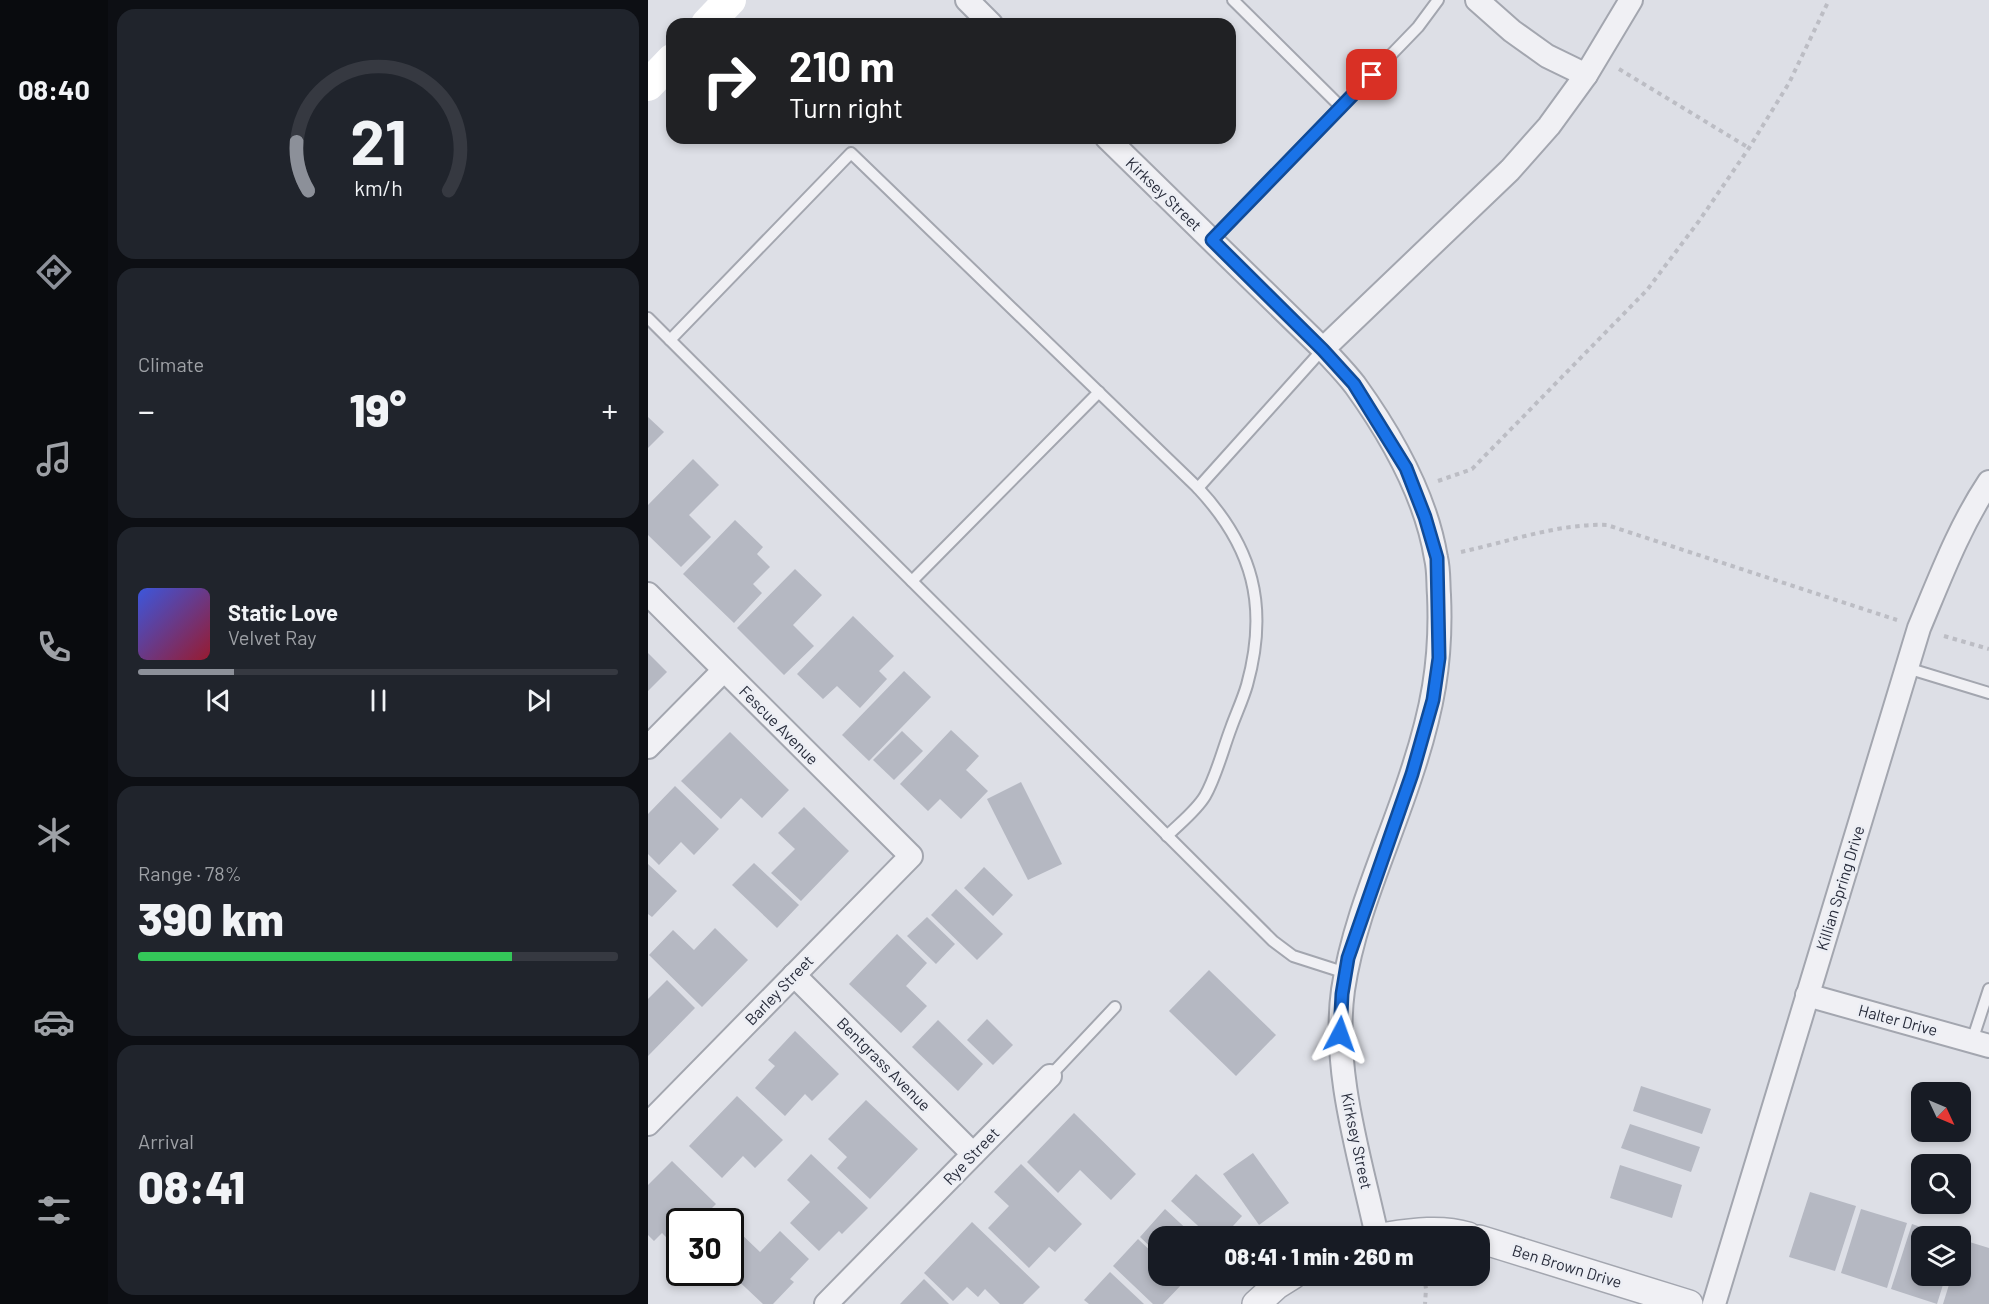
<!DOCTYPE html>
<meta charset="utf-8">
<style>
:root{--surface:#171b24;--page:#20242c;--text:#f1f3f6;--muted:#9ea1a6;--line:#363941;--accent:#8c9099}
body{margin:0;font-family:Barlow,sans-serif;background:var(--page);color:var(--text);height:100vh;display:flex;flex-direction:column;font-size:22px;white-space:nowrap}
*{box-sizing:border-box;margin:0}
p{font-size:20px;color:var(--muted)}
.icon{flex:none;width:33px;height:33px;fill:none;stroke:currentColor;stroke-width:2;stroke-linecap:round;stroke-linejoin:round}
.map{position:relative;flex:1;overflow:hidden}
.details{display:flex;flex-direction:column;gap:9px;padding:9px;background:#0d0f14;width:540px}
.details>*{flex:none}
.hud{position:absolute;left:18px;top:18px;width:570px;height:126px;border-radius:18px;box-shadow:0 3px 9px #0003;background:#202124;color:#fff;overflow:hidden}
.needle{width:39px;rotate:134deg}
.tools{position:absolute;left:1263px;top:1082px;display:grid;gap:12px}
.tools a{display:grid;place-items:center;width:60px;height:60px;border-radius:12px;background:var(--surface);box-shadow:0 3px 9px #0003;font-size:30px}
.speed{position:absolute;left:18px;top:1208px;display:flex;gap:12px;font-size:30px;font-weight:700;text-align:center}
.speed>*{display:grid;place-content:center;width:78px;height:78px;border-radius:50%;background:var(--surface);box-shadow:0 3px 9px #0003;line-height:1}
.speed .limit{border:3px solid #111;border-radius:9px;background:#fff;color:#111}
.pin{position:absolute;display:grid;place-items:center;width:51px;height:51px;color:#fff;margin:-26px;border-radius:12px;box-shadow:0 3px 9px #0006}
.me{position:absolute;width:66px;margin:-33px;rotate:4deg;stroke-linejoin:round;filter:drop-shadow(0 0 4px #0008)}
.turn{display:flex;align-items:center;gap:21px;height:126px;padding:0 24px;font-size:27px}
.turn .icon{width:78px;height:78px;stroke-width:2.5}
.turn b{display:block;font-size:42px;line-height:51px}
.big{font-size:45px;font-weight:800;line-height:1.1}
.details .card{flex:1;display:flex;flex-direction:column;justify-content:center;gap:9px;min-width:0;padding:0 21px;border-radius:18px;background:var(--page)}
.details .dial{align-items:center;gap:0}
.dial svg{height:156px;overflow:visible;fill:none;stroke:var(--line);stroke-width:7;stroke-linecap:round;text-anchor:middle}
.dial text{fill:var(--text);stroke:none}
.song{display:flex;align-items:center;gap:18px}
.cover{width:72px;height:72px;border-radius:9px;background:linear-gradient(135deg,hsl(230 70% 55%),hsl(350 70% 35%))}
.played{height:6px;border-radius:3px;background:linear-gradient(90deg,var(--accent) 20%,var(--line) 20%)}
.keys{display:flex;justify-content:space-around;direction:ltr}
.heat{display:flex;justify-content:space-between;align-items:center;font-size:33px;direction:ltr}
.charge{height:9px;border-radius:4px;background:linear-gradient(90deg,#34c759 78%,var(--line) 0)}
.trip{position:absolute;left:500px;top:1226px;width:342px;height:60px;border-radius:18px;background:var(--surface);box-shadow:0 3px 9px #0003;font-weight:800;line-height:60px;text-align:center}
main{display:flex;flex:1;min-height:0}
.menu{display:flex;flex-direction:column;width:108px;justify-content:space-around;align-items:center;background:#090b0e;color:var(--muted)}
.menu .icon{width:42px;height:42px}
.menu .selected{color:var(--accent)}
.menu b{font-size:27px;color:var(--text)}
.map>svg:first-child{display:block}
.building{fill:#b5b8c2}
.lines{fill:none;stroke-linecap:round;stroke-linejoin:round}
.service-casing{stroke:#a3a6af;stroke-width:14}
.minor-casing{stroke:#a3a6af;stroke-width:26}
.tertiary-casing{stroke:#a3a6af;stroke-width:30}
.path{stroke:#bcbdc4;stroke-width:4;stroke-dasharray:4.5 4.5;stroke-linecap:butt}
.service{stroke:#f0f0f4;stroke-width:10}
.minor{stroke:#f0f0f4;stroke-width:22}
.tertiary{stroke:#f0f0f4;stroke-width:27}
.secondary{stroke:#fff;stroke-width:32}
.route-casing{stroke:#114b97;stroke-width:15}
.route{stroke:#1a73e8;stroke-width:10}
.labels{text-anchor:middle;stroke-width:5;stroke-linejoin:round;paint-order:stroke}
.street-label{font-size:16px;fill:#282c3b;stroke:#eceef4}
</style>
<main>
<nav class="menu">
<b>08:40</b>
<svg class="icon selected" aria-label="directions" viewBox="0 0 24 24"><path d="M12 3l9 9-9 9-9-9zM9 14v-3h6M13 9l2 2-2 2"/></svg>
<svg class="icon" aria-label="music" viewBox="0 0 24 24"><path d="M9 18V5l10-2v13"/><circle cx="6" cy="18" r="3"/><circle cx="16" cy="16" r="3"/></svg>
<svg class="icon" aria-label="phone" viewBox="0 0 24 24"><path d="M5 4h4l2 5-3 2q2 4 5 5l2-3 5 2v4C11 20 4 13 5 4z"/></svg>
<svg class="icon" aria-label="climate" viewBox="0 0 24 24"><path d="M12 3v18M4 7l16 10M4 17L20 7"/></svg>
<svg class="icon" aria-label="car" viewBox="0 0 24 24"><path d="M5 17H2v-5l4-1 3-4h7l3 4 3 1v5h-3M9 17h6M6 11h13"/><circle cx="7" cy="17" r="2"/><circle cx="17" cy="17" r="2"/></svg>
<svg class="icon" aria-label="filters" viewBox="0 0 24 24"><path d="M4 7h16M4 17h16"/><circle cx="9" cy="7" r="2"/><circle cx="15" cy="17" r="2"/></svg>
</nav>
<section class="details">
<div class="card dial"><svg viewBox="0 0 100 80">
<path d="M14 69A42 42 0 1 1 86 69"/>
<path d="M14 69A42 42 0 0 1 8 44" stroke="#8c9099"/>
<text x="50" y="56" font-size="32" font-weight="700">21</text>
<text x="50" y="72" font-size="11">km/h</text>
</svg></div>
<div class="card"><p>Climate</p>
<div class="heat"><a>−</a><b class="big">19°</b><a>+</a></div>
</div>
<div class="card">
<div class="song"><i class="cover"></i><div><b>Static Love</b><p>Velvet Ray</p></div></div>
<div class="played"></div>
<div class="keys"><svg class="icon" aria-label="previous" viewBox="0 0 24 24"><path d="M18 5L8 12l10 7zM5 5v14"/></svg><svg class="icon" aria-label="pause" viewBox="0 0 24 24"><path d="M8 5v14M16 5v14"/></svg><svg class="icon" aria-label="next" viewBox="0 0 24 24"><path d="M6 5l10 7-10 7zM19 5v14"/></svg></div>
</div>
<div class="card"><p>Range · 78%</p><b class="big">390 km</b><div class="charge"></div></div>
<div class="card"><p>Arrival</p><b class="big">08:41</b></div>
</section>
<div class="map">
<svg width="1341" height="1304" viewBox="0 0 1341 1304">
<rect width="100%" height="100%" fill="#dddfe6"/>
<!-- building -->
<g class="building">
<polygon points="0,417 16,432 0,448"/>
<polygon points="45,459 71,485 41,515 63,537 33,567 0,535 0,505"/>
<polygon points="87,520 115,547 109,554 122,567 105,584 114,593 86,623 35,574"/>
<polygon points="147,569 174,595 145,625 166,646 136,675 89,628"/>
<polygon points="205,616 246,656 231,671 239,679 212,708 189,686 175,699 149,674"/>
<polygon points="0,653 19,672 0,691"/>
<polygon points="256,671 283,697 221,761 194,735"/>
<polygon points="303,730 331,756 318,770 340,791 313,819 292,799 280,811 252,784"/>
<polygon points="254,731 275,751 246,780 225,760"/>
<polygon points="82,732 141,790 114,818 93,798 73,819 33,781"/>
<polygon points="373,782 414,864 380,880 339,799"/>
<polygon points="27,786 71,829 46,855 33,842 11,865 0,854 0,814"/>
<polygon points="156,807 201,851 153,901 123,873 147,849 130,833"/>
<polygon points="106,863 151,905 129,928 84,885"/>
<polygon points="0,864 29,891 4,917 0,914"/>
<polygon points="336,867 365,895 345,916 316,888"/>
<polygon points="308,889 355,934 329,960 283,915"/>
<polygon points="279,917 307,944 288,964 259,936"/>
<polygon points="67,928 100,960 54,1007 1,955 25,930 46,950"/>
<polygon points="249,934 279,963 258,986 279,1006 253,1033 201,984"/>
<polygon points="561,970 628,1035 588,1076 521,1011"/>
<polygon points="19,980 47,1008 0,1056 0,999"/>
<polygon points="339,1019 365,1045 345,1065 319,1040"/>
<polygon points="290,1020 335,1064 310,1091 264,1047"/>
<polygon points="147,1031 191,1074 164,1101 157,1094 137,1116 107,1088 127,1066 120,1060"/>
<polygon points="993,1086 1063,1109 1054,1134 985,1111"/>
<polygon points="89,1096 135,1140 107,1168 95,1156 74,1178 41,1146"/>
<polygon points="218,1100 270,1149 222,1199 189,1168 199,1157 180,1139"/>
<polygon points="426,1113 488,1174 463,1200 432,1170 410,1193 379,1162"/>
<polygon points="982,1124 1052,1147 1043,1172 973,1148"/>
<polygon points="605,1153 641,1203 611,1225 575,1174"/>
<polygon points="163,1154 220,1208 194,1234 191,1231 171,1251 142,1223 162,1202 139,1180"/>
<polygon points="24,1161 68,1204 51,1221 32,1221 32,1242 27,1246 14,1233 6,1241 0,1235 0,1185"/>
<polygon points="373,1164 434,1224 407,1252 401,1247 381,1268 340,1228 361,1206 346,1192"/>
<polygon points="972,1165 1034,1185 1024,1218 962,1198"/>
<polygon points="548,1174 594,1216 576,1236 561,1236 523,1201"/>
<polygon points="1162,1192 1208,1206 1187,1271 1141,1257"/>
<polygon points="517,1209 546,1236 510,1236 510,1254 492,1237"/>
<polygon points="1213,1209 1259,1223 1239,1288 1193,1273"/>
<polygon points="324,1222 392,1287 375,1304 352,1304 337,1289 330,1297 319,1287 305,1301 276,1273"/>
<polygon points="1264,1224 1299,1236 1274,1236 1274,1275 1298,1275 1289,1304 1243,1289"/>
<polygon points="89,1230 112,1252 132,1231 161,1259 142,1279 146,1282 125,1304 115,1304 82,1273 82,1236"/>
<polygon points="490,1239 510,1258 510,1275 529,1275 536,1282 515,1304 505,1304 465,1266"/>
<polygon points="1315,1240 1341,1248 1341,1304 1295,1304 1304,1275 1312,1275 1312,1247"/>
<polygon points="462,1272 496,1304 441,1304 436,1300"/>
<polygon points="276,1279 301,1304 252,1304"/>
</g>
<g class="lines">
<!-- service casing -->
<g class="service-casing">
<g id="service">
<polyline points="585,0 693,107"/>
<polyline points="564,240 770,27 790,0"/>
<polyline points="0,318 625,941 645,956 698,973"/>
<path d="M22,340L203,153L550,488C605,547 621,606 599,685C595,699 588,714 583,728C575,749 568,777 557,796C548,811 532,823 519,836"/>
<polyline points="550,488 675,349"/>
<polyline points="264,581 451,392"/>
<polyline points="1259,668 1341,693"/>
<polyline points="1324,1041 1341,989"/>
<polyline points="402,1076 467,1007"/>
</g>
</g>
<!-- minor casing -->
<g class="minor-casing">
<g id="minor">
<polyline points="319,0 343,24"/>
<polyline points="829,0 864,31 899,56 938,75"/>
<path d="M459,138L675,349C686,361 697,372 707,385C743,435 778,496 788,558C791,570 790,583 791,595C794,662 784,712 763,775C740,846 706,916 695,990C684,1071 712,1157 729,1236"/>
<polyline points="675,349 862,170 901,126 938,75 983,0"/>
<polyline points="0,594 263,856 0,1124"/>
<polyline points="0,747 76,670"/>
<polyline points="146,975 325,1154"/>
<polyline points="1159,995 1341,1046"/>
<polyline points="178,1304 402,1076"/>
<path d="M1066,1304L1271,628C1292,578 1311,527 1341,482"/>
</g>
</g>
<!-- tertiary casing -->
<g class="tertiary-casing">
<g id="tertiary">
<path d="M739,1236C765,1232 794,1228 820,1236"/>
<polyline points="831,1239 1041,1304"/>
<polyline points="608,1304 629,1285 645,1275"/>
</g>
</g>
<!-- path -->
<g class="path">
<polyline points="971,69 1101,148"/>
<polyline points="790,481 824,469 999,290 1051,221 1101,148 1141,83 1181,0"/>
<path d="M813,552C859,542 912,523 959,525L1249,620"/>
<polyline points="1296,636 1341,649"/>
<polyline points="776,1275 778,1289 777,1304"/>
</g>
<!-- service -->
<use href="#service" class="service"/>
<!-- minor -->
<use href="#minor" class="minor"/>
<!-- tertiary -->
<use href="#tertiary" class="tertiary"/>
<!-- secondary -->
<g class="secondary">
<polyline points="59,24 82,0"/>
<polyline points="0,85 24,60"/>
</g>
</g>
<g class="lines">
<!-- route casing -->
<g class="route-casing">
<polyline id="route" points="692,1034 694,994 700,958 764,774 785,700 791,658 789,558 777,517 758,468 706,384 675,350 564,240 724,75"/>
</g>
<!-- route -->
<use href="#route" class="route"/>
</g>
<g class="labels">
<!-- street labels -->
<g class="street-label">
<text transform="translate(516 194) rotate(44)" y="6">Kirksey Street</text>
<text transform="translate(131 725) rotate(45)" y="6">Fescue Avenue</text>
<text transform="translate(1192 888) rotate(-73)" y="6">Killian Spring Drive</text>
<text transform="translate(131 990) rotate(-46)" y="6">Barley Street</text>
<text transform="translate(1250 1020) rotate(15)" y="6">Halter Drive</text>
<text transform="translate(236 1064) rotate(45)" y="6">Bentgrass Avenue</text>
<text transform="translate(709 1141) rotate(78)" y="6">Kirksey Street</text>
<text transform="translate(323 1156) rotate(-46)" y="6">Rye Street</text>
<text transform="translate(919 1266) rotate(17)" y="6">Ben Brown Drive</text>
</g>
</g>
</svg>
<div class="tools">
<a><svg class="needle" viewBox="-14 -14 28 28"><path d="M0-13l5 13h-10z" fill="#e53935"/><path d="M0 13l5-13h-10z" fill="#9ea1a6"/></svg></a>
<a><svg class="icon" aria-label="search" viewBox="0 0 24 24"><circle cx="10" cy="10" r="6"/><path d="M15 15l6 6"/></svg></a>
<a><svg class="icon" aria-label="layers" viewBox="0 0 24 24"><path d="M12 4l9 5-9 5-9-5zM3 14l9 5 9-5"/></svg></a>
</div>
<div class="speed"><div class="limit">30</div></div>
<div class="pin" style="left:724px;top:75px;background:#d93025"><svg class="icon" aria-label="arrive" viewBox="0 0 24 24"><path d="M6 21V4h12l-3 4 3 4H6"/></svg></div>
<svg class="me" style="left:692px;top:1034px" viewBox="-20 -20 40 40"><path d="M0-17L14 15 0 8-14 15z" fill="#1a73e8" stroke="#fff" stroke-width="4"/></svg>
<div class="trip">08:41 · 1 min · 260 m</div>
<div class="hud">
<div class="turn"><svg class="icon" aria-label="right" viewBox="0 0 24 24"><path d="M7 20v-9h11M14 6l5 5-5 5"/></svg><div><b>210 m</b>Turn right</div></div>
</div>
</div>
</main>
